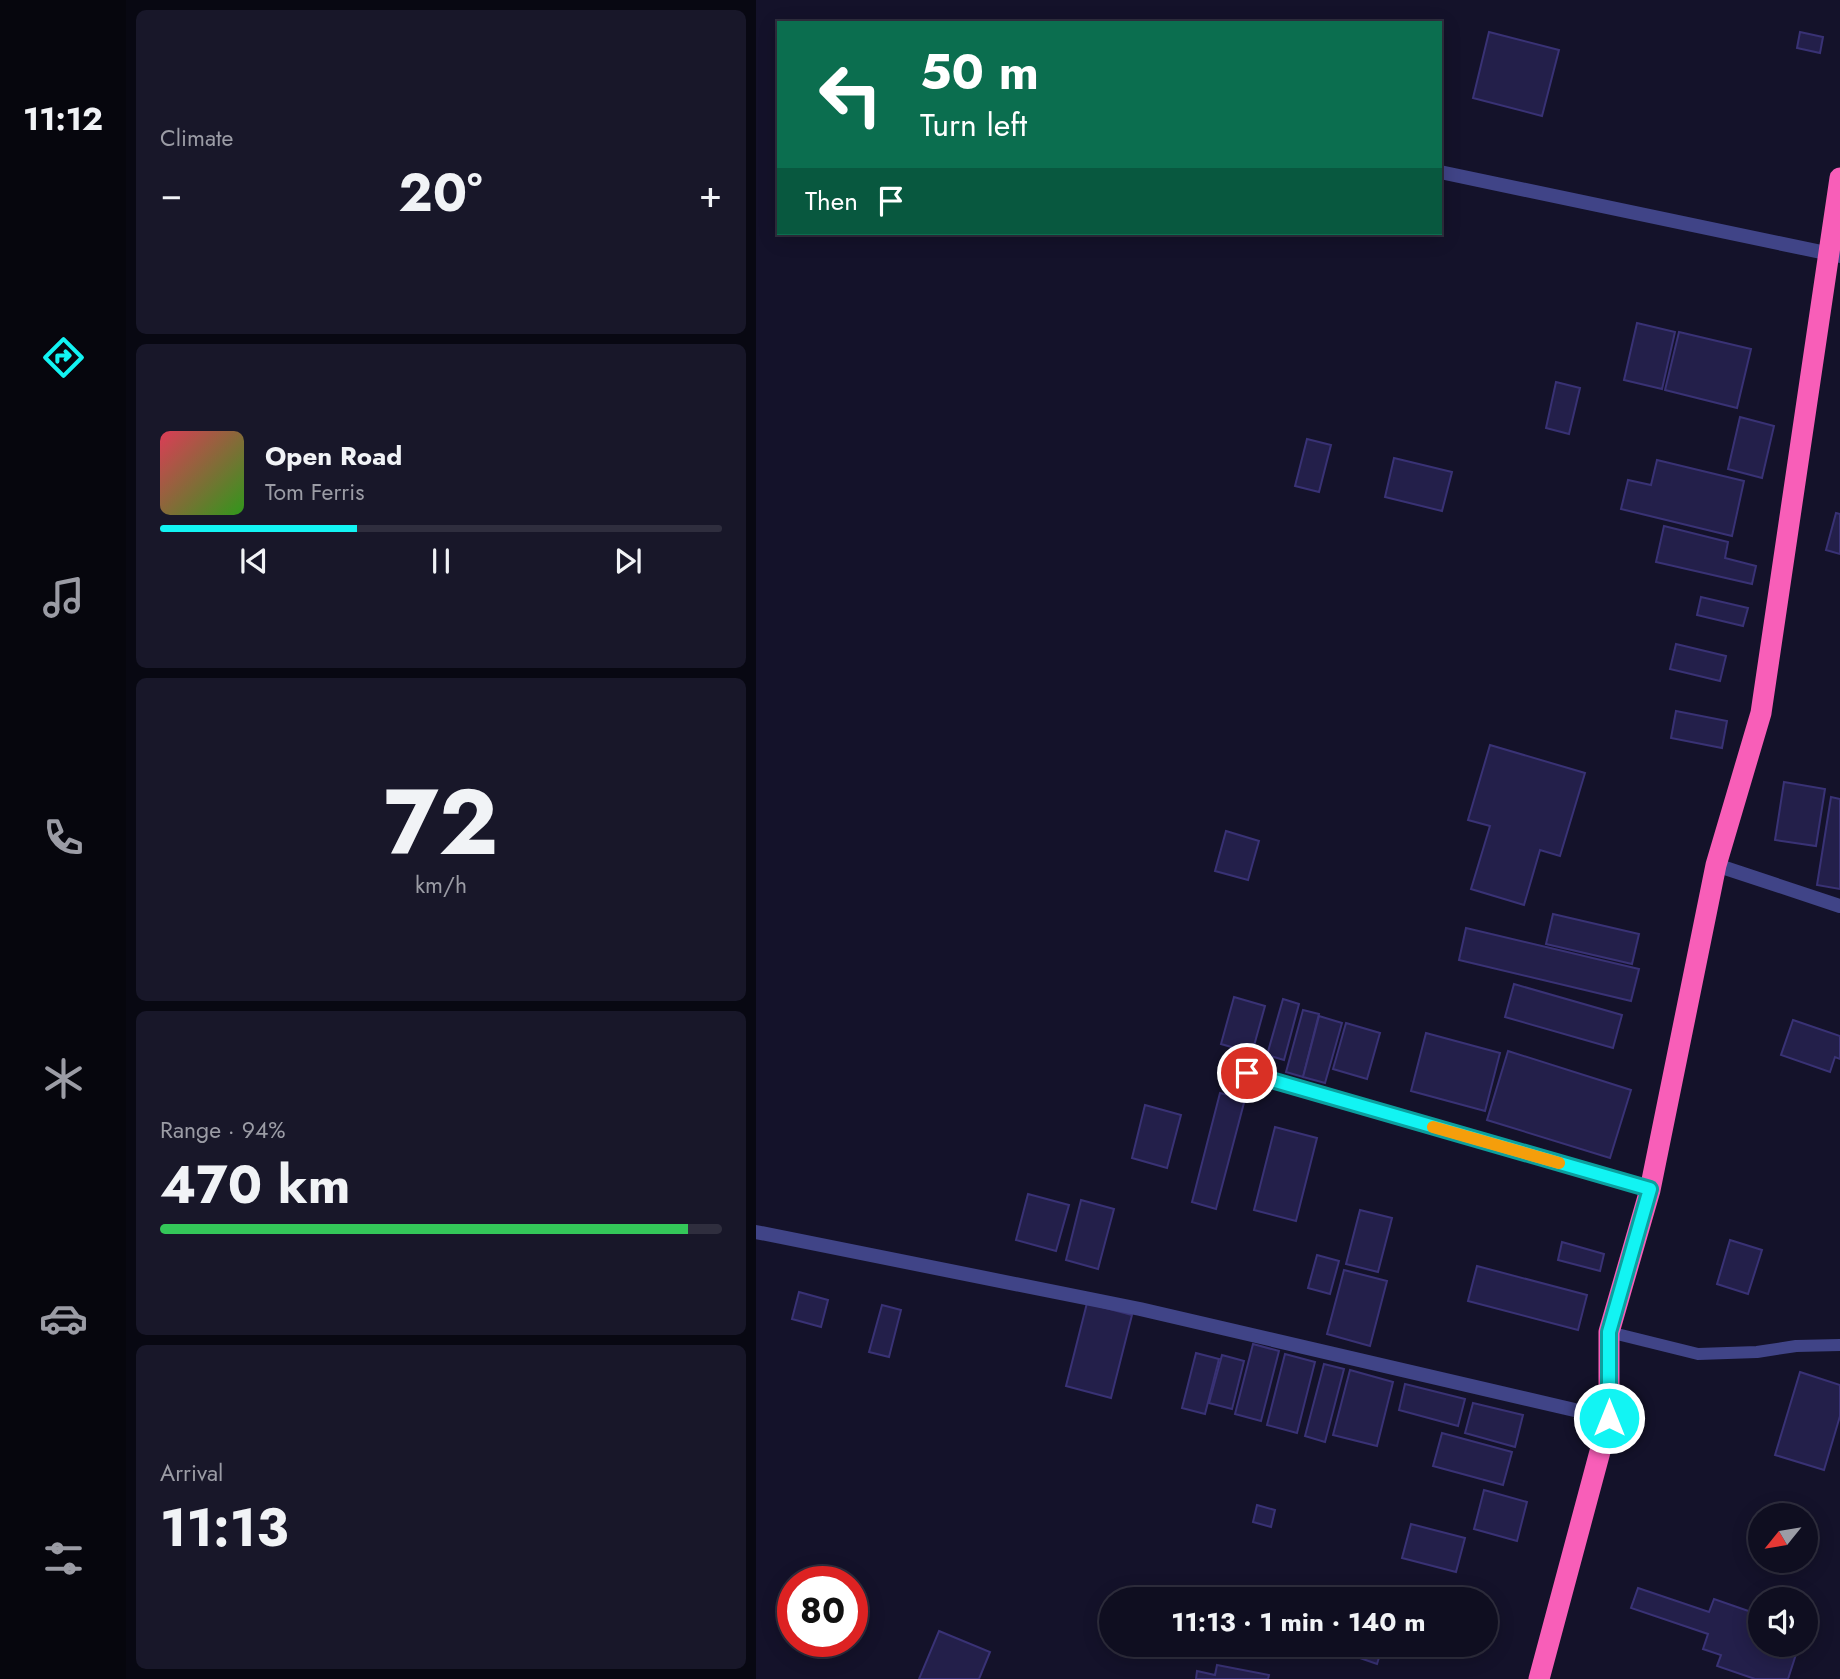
<!DOCTYPE html>
<meta charset="utf-8">
<style>
:root{--surface:#0f0e20;--page:#181729;--text:#f1f3f6;--muted:#9b9ca5;--line:#2f2e3e;--accent:#12f4f3}
body{margin:0;font-family:Jost,sans-serif;background:var(--page);color:var(--text);height:100vh;display:flex;flex-direction:column;font-size:26px;white-space:nowrap}
*{box-sizing:border-box;margin:0}
p{font-size:23px;color:var(--muted)}
.icon{flex:none;width:38px;height:38px;fill:none;stroke:currentColor;stroke-width:2;stroke-linecap:round;stroke-linejoin:round}
.map{position:relative;flex:1;overflow:hidden}
.panel{display:flex;flex-direction:column;gap:10px;padding:10px;background:#080812;width:630px}
.panel>*{flex:none}
.top-card{position:absolute;left:21px;top:21px;width:665px;height:214px;border-radius:0px;box-shadow:0 4px 18px #0003,0 0 0 2px var(--line);background:#0b6e4f;color:#fff;overflow:hidden}
.needle{width:46px;rotate:240deg}
.controls{position:absolute;left:992px;top:1503px;display:grid;gap:14px}
.controls a{display:grid;place-items:center;width:70px;height:70px;border-radius:50%;background:var(--surface);box-shadow:0 4px 18px #0003,0 0 0 2px var(--line);font-size:35px}
.speed{position:absolute;left:21px;top:1566px;display:flex;gap:14px;font-size:35px;font-weight:700;text-align:center}
.speed>*{display:grid;place-content:center;width:91px;height:91px;border-radius:50%;background:var(--surface);box-shadow:0 4px 18px #0003,0 0 0 2px var(--line);line-height:1}
.speed .limit{border:10px solid #d22;background:#fff;color:#111}
.pin{position:absolute;display:grid;place-items:center;width:60px;height:60px;color:#fff;margin:-30px;border:4px solid #fff;border-radius:50%;box-shadow:0 2px 7px #0007}
.me{position:absolute;width:77px;margin:-38px;rotate:0deg;stroke-linejoin:round;filter:drop-shadow(0 0 5px #0008)}
.turn{display:flex;align-items:center;gap:24px;height:147px;padding:0 28px;font-size:32px}
.turn .icon{width:91px;height:91px;stroke-width:2.5}
.turn b{display:block;font-size:49px;line-height:60px}
.then{display:flex;align-items:center;height:66px;padding:0 28px;background:#0003;gap:14px;font-size:26px}
.big{font-size:52px;font-weight:700;line-height:1.1}
.panel .tile{flex:1;display:flex;flex-direction:column;justify-content:center;gap:10px;min-width:0;padding:0 24px;border-radius:10px;background:var(--page)}
.panel .dial{align-items:center;gap:0}
.dial b{font-size:91px;line-height:1}
.song{display:flex;align-items:center;gap:21px}
.cover{width:84px;height:84px;border-radius:10px;background:linear-gradient(135deg,hsl(350 70% 55%),hsl(110 70% 35%))}
.played{height:7px;border-radius:4px;background:linear-gradient(90deg,var(--accent) 35%,var(--line) 35%)}
.keys{display:flex;justify-content:space-around;direction:ltr}
.heat{display:flex;justify-content:space-between;align-items:center;font-size:38px;direction:ltr}
.charge{height:10px;border-radius:5px;background:linear-gradient(90deg,#34c759 94%,var(--line) 0)}
.trip{position:absolute;left:343px;top:1587px;width:399px;height:70px;border-radius:35px;background:var(--surface);box-shadow:0 4px 18px #0003,0 0 0 2px var(--line);font-weight:700;line-height:70px;text-align:center}
main{display:flex;flex:1;min-height:0}
.tabs{display:flex;flex-direction:column;width:126px;justify-content:space-around;align-items:center;background:#06060d;color:var(--muted)}
.tabs .icon{width:49px;height:49px}
.tabs .active{color:var(--accent)}
.tabs b{font-size:32px;color:var(--text)}
.map>svg:first-child{display:block}
.building{fill:#231f4a;stroke:#393275;stroke-width:2}
.lines{fill:none;stroke-linecap:round;stroke-linejoin:round}
.lane{stroke:#404487;stroke-width:12}
.street{stroke:#404487;stroke-width:14}
.highway{stroke:#f85eb8;stroke-width:21}
.route-casing{stroke:#0c9f9e;stroke-width:18}
.route{stroke:#12f4f3;stroke-width:12}
.slow{stroke:#f59e0b;stroke-width:12}
</style>
<main>
<nav class="tabs">
<b>11:12</b>
<svg class="icon active" aria-label="directions" viewBox="0 0 24 24"><path d="M12 3l9 9-9 9-9-9zM9 14v-3h6M13 9l2 2-2 2"/></svg>
<svg class="icon" aria-label="music" viewBox="0 0 24 24"><path d="M9 18V5l10-2v13"/><circle cx="6" cy="18" r="3"/><circle cx="16" cy="16" r="3"/></svg>
<svg class="icon" aria-label="phone" viewBox="0 0 24 24"><path d="M5 4h4l2 5-3 2q2 4 5 5l2-3 5 2v4C11 20 4 13 5 4z"/></svg>
<svg class="icon" aria-label="climate" viewBox="0 0 24 24"><path d="M12 3v18M4 7l16 10M4 17L20 7"/></svg>
<svg class="icon" aria-label="car" viewBox="0 0 24 24"><path d="M5 17H2v-5l4-1 3-4h7l3 4 3 1v5h-3M9 17h6M6 11h13"/><circle cx="7" cy="17" r="2"/><circle cx="17" cy="17" r="2"/></svg>
<svg class="icon" aria-label="filters" viewBox="0 0 24 24"><path d="M4 7h16M4 17h16"/><circle cx="9" cy="7" r="2"/><circle cx="15" cy="17" r="2"/></svg>
</nav>
<section class="panel">
<div class="tile"><p>Climate</p>
<div class="heat"><a>−</a><b class="big">20°</b><a>+</a></div>
</div>
<div class="tile">
<div class="song"><i class="cover"></i><div><b>Open Road</b><p>Tom Ferris</p></div></div>
<div class="played"></div>
<div class="keys"><svg class="icon" aria-label="previous" viewBox="0 0 24 24"><path d="M18 5L8 12l10 7zM5 5v14"/></svg><svg class="icon" aria-label="pause" viewBox="0 0 24 24"><path d="M8 5v14M16 5v14"/></svg><svg class="icon" aria-label="next" viewBox="0 0 24 24"><path d="M6 5l10 7-10 7zM19 5v14"/></svg></div>
</div>
<div class="tile dial"><b>72</b><p>km/h</p></div>
<div class="tile"><p>Range · 94%</p><b class="big">470 km</b><div class="charge"></div></div>
<div class="tile"><p>Arrival</p><b class="big">11:13</b></div>
</section>
<div class="map">
<svg width="1084" height="1679" viewBox="0 0 1084 1679">
<rect width="100%" height="100%" fill="#14122a"/>
<!-- building -->
<g class="building">
<polygon points="733,32 803,50 786,116 717,98"/>
<polygon points="1044,32 1067,37 1064,53 1041,48"/>
<polygon points="881,323 919,332 906,389 868,380"/>
<polygon points="923,332 995,349 981,408 909,390"/>
<polygon points="800,382 824,388 813,434 790,428"/>
<polygon points="984,417 1018,426 1006,478 972,469"/>
<polygon points="551,439 575,445 563,492 539,486"/>
<polygon points="638,458 696,472 686,511 629,497"/>
<polygon points="901,460 988,481 976,536 865,509 872,480 895,485"/>
<polygon points="1080,513 1084,514 1084,554 1070,550"/>
<polygon points="908,526 972,542 969,558 1000,566 996,584 900,562"/>
<polygon points="945,597 992,608 987,626 941,615"/>
<polygon points="920,644 970,656 964,681 914,669"/>
<polygon points="920,711 971,721 966,748 915,738"/>
<polygon points="734,745 829,773 804,856 784,850 768,905 715,889 734,826 712,820"/>
<polygon points="1028,782 1069,789 1060,846 1019,840"/>
<polygon points="1075,797 1084,799 1084,889 1061,885"/>
<polygon points="470,831 503,841 492,880 459,871"/>
<polygon points="797,914 883,934 876,964 790,944"/>
<polygon points="710,928 883,969 875,1001 703,960"/>
<polygon points="758,984 866,1015 857,1048 749,1017"/>
<polygon points="478,997 509,1006 496,1053 465,1044"/>
<polygon points="527,999 543,1004 528,1060 511,1055"/>
<polygon points="547,1010 563,1014 547,1077 530,1072"/>
<polygon points="563,1016 586,1023 569,1083 547,1077"/>
<polygon points="1037,1020 1084,1036 1084,1059 1079,1057 1074,1072 1025,1055"/>
<polygon points="590,1023 624,1033 611,1079 577,1069"/>
<polygon points="670,1033 744,1053 729,1111 655,1091"/>
<polygon points="752,1051 875,1090 854,1158 731,1120"/>
<polygon points="464,1093 489,1099 460,1209 436,1202"/>
<polygon points="389,1105 425,1115 411,1168 376,1158"/>
<polygon points="519,1127 561,1138 540,1221 498,1210"/>
<polygon points="272,1194 313,1205 300,1251 260,1240"/>
<polygon points="325,1200 358,1209 342,1269 310,1260"/>
<polygon points="604,1210 636,1218 622,1272 590,1264"/>
<polygon points="974,1240 1006,1250 992,1294 961,1284"/>
<polygon points="806,1242 848,1254 844,1271 802,1260"/>
<polygon points="561,1255 583,1261 574,1294 552,1288"/>
<polygon points="721,1266 831,1295 822,1330 712,1301"/>
<polygon points="588,1270 631,1281 614,1346 571,1334"/>
<polygon points="43,1292 72,1300 65,1327 36,1319"/>
<polygon points="331,1303 376,1315 355,1398 310,1386"/>
<polygon points="126,1305 145,1310 133,1357 113,1352"/>
<polygon points="497,1344 523,1351 505,1421 479,1414"/>
<polygon points="440,1353 463,1359 449,1414 426,1408"/>
<polygon points="529,1354 559,1362 541,1433 511,1425"/>
<polygon points="466,1355 488,1361 476,1409 453,1403"/>
<polygon points="568,1364 588,1369 569,1442 549,1436"/>
<polygon points="594,1370 637,1382 621,1446 577,1435"/>
<polygon points="1044,1372 1084,1385 1084,1416 1068,1470 1019,1455"/>
<polygon points="649,1384 709,1399 702,1426 643,1410"/>
<polygon points="717,1403 767,1415 759,1447 709,1433"/>
<polygon points="686,1433 756,1452 747,1485 677,1466"/>
<polygon points="728,1490 771,1502 761,1541 718,1529"/>
<polygon points="501,1505 519,1510 515,1527 497,1522"/>
<polygon points="655,1524 709,1538 700,1572 646,1558"/>
<polygon points="882,1588 953,1612 958,1599 1004,1615 1004,1645 1043,1645 1032,1679 999,1679 961,1666 965,1655 947,1649 952,1634 875,1608"/>
<polygon points="183,1631 234,1652 223,1679 163,1679"/>
<polygon points="607,1645 627,1645 621,1664 604,1658"/>
<polygon points="461,1665 513,1675 512,1679 440,1679 441,1671 459,1675"/>
</g>
<g class="lines">
<!-- lane -->
<polyline class="lane" points="853,1332 942,1354 1001,1352 1040,1346 1084,1345"/>
<!-- street -->
<g class="street">
<polyline points="684,172 1084,256"/>
<polyline points="960,865 1084,906"/>
<polyline points="491,1073 894,1190"/>
<polyline points="0,1232 384,1309 853,1418"/>
</g>
<!-- highway -->
<polyline class="highway" points="783,1679 853,1418 853,1332 894,1190 960,865 1005,713 1084,178"/>
</g>
<g class="lines">
<!-- route casing -->
<g class="route-casing">
<polyline id="route" points="491,1073 894,1189 853,1332 853,1418"/>
</g>
<!-- route -->
<use href="#route" class="route"/>
<!-- slow -->
<polyline class="slow" points="677,1127 803,1163"/>
</g>
</svg>
<div class="controls">
<a><svg class="needle" viewBox="-14 -14 28 28"><path d="M0-13l5 13h-10z" fill="#e53935"/><path d="M0 13l5-13h-10z" fill="#9b9ca5"/></svg></a>
<a><svg class="icon" aria-label="sound" viewBox="0 0 24 24"><path d="M4 9h4l5-4v14l-5-4H4zM17 9q2 3 0 6"/></svg></a>
</div>
<div class="speed"><div class="limit">80</div></div>
<div class="pin" style="left:491px;top:1073px;background:#d93025"><svg class="icon" aria-label="arrive" viewBox="0 0 24 24"><path d="M6 21V4h12l-3 4 3 4H6"/></svg></div>
<svg class="me" style="left:853px;top:1418px" viewBox="-20 -20 40 40"><circle r="17" fill="#12f4f3" stroke="#fff" stroke-width="3"/><path d="M0-11L8 9 0 5-8 9z" fill="#fff"/></svg>
<div class="trip">11:13 · 1 min · 140 m</div>
<div class="top-card">
<div class="turn"><svg class="icon" aria-label="left" viewBox="0 0 24 24"><path d="M17 20v-9H6M10 6l-5 5 5 5"/></svg><div><b>50 m</b>Turn left</div></div>
<div class="then">Then<svg class="icon" aria-label="arrive" viewBox="0 0 24 24"><path d="M6 21V4h12l-3 4 3 4H6"/></svg></div>
</div>
</div>
</main>
